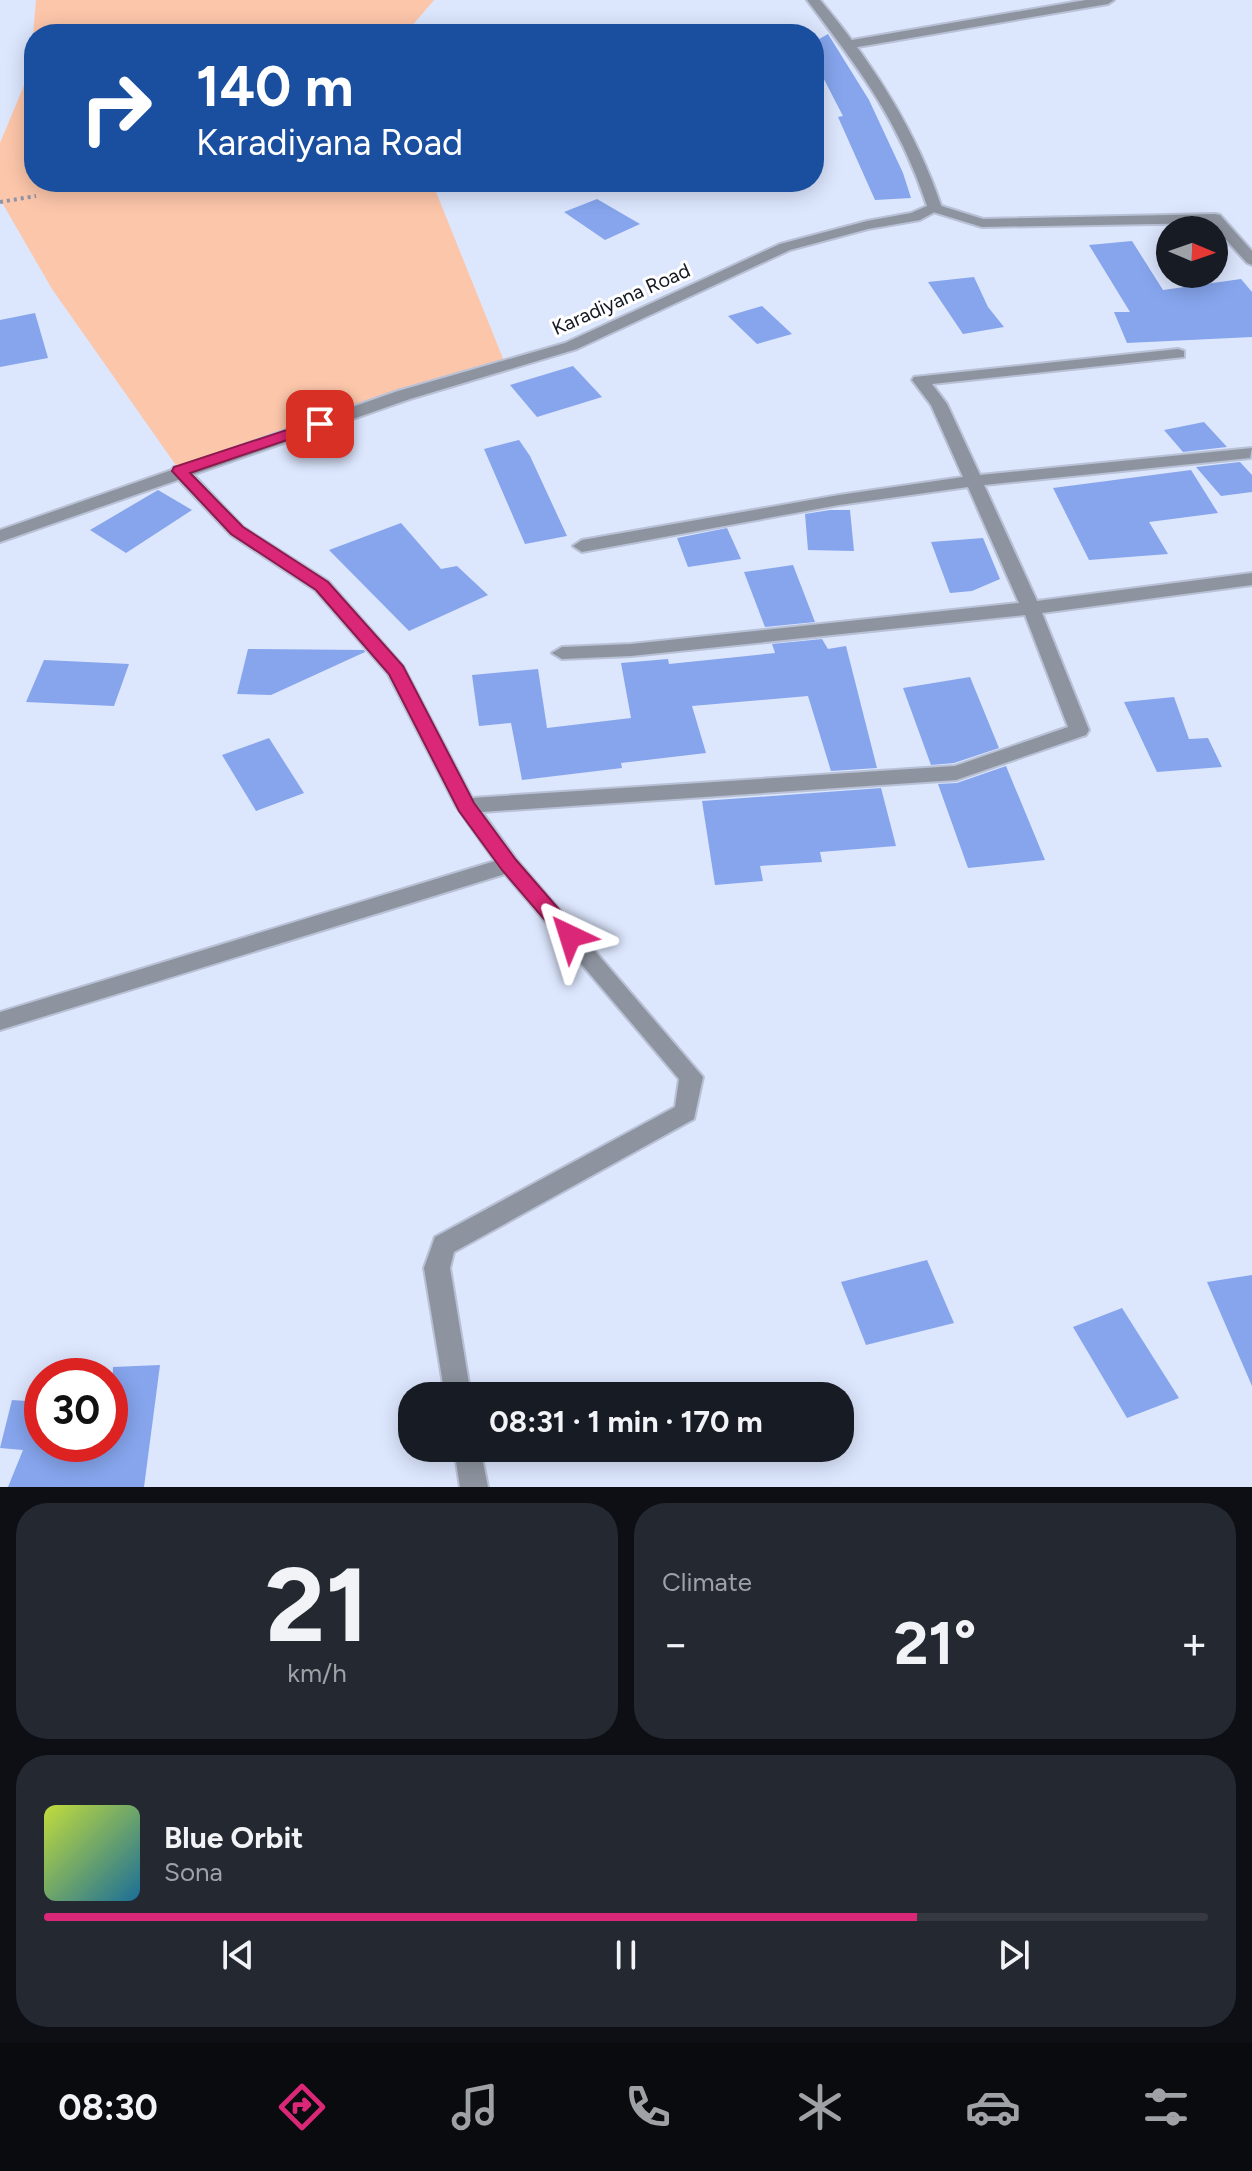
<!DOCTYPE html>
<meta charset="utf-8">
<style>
:root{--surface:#171b24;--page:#242831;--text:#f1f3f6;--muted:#9ea1a6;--line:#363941;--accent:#db2777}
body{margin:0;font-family:Figtree,sans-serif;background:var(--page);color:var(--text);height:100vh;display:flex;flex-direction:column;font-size:30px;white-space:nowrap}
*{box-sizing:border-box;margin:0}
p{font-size:26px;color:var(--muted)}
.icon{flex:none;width:44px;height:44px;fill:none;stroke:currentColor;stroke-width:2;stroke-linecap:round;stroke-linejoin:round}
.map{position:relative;height:1487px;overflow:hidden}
.side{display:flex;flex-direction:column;gap:16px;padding:16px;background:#0d0f14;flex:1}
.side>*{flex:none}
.guide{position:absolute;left:24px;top:24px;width:800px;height:168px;border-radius:32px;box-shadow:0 4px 20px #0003;background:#1a4fa0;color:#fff;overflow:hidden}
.needle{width:52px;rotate:92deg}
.buttons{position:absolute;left:1156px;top:216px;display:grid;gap:16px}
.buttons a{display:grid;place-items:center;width:72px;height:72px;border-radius:50%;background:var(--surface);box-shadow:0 4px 20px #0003;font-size:40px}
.speed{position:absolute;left:24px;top:1358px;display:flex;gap:16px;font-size:40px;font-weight:700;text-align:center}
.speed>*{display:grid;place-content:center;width:104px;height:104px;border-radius:50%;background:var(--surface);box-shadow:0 4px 20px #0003;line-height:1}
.speed .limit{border:12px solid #d22;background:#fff;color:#111}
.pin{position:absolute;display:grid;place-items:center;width:68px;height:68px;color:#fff;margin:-34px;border-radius:16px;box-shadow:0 4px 12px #0006}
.me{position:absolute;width:88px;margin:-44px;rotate:319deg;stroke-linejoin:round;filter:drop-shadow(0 0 6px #0008)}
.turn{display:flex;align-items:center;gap:28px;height:168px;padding:0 40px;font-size:36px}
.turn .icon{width:104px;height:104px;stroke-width:2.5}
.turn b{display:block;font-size:56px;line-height:68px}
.big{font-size:60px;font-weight:700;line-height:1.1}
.side .card{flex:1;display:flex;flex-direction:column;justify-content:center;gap:12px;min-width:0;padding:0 28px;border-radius:32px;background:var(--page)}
.side .dial{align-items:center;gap:0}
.dial b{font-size:104px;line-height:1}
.song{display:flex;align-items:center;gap:24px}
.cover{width:96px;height:96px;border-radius:12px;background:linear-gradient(135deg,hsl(70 70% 55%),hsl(200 70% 35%))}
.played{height:8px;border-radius:4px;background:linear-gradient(90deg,var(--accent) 75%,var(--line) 75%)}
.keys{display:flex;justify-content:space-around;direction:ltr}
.heat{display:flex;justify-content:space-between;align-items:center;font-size:44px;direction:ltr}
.side .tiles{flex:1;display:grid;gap:16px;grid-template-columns:1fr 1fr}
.card:last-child{grid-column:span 2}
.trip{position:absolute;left:398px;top:1382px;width:456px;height:80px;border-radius:32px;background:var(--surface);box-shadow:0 4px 20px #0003;font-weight:700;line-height:80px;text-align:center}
.tabs{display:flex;height:128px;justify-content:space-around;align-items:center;background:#090b0e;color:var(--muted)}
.tabs .icon{width:56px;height:56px}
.tabs .on{color:var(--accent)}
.tabs b{font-size:36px;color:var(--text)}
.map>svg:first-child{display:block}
.green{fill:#fcc6aa}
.building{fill:#86a5ed}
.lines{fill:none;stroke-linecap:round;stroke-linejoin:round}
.minor-casing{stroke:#b8c1d6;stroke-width:4}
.tertiary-casing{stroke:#b8c1d6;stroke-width:4}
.path{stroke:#8d94a6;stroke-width:4;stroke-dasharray:3 4;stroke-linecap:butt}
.minor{fill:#8e949f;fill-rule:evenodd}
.tertiary{fill:#8e949f;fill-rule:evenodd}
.route{fill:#db2777;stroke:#8e194d;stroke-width:2}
.labels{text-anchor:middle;stroke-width:6;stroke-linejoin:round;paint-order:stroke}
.far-street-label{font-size:20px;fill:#141822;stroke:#fff}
</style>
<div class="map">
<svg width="1252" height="1487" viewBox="0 0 1252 1487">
<rect width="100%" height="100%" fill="#dce6fd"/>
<!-- green -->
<polygon class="green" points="36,0 434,0 405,34 34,34 34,182 432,182 506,366 180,471 52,289 0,199 0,143 30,71"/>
<!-- building -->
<g class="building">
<polygon points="828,34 869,100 903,173 911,198 875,200 838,117 843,116 814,60 814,42"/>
<polygon points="597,199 640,224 605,240 564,212"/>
<polygon points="1132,241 1163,290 1241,279 1252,292 1252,337 1127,343 1114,312 1130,312 1089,245"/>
<polygon points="974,277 988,307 1004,327 963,334 928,282"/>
<polygon points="762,306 792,334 757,344 728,316"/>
<polygon points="35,313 48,358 0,367 0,320"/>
<polygon points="573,366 602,397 537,417 510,385"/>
<polygon points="1204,422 1227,447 1183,452 1164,430"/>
<polygon points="519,440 530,456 567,536 525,544 484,449"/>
<polygon points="1240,462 1252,475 1252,492 1221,496 1196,467"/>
<polygon points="1191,470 1218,513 1149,522 1168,554 1089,560 1053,488"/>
<polygon points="158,490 192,510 126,553 90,530"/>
<polygon points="830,510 850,510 854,551 808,550 805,514"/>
<polygon points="401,523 441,569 457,566 488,595 409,631 329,550"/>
<polygon points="727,528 741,559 688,567 677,538"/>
<polygon points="983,538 1000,579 972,591 950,593 931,542"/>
<polygon points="793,565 815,622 765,627 744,572"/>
<polygon points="822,639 828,649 846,646 877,768 831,771 808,696 692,706 706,753 621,763 622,768 522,780 511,723 479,726 472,675 538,669 547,728 631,718 621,663 668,659 669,664 775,653 772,644"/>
<polygon points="248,649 364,650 365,652 271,695 237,694"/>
<polygon points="44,660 129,664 114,706 26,702"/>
<polygon points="970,677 999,748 954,763 931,765 903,688"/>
<polygon points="1174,697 1189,739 1208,738 1222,767 1157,772 1124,702"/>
<polygon points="269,738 304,793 256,811 222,755"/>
<polygon points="1006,766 1045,860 968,868 938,784 957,783"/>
<polygon points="881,788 896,846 820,852 822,862 760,866 763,881 715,885 702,801"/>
<polygon points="927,1260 954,1323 866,1345 841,1282"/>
<polygon points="1252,1275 1252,1386 1207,1282"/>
<polygon points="1122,1308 1179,1398 1127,1418 1073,1327"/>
<polygon points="160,1365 144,1487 8,1487 23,1450 0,1448 12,1400 42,1402 42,1444 110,1444 113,1367"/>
</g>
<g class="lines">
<!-- minor casing -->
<g class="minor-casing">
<g id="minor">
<polygon points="1086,0 1114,0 1108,4 852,48 845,44 852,40"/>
<polygon points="935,204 983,219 1215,214 1220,215 1252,251 1252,265 1247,263 1211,223 982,227 930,211 928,208"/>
<polygon points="1178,349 1184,351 1184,357 932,384 947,404 980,475 1252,448 1250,458 984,485 1037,601 1252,573 1252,585 1042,613 1089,730 1086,735 956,780 482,812 516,859 703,1077 694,1119 454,1252 450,1268 471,1396 445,1396 424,1268 435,1237 675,1107 679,1079 505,874 0,1030 0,1012 495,861 456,806 388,674 315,590 231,535 174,475 171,471 174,467 186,467 243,527 329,582 403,666 472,798 955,766 1068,727 1025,615 631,656 562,659 552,653 562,647 631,644 1019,603 968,487 839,505 582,552 573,546 582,540 839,495 963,477 931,405 912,380 914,377"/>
<polygon points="454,1448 480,1448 488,1487 460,1487"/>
</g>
</g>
<!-- tertiary casing -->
<g class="tertiary-casing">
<path id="tertiary" d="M807,0H820C873,63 916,130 942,208L920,220L868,229L790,250L577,349L410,399L0,542V530L398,391L565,343L780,244L867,221L911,213L927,206C899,121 860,70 807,0Z"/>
</g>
<!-- path -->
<polyline class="path" points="0,202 36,196"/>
<!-- minor -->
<use href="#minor" class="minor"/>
<!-- tertiary -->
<use href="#tertiary" class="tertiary"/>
</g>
<!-- route -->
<polygon class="route" points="320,419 327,424 325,427 190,473 243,527 328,582 403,666 474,803 516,860 577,930 580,936 577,941 563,941 502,870 459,811 389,674 316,590 231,534 172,471 174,467"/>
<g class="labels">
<!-- far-street labels -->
<g class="far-street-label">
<text transform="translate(621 299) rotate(-24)" y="7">Karadiyana Road</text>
</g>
</g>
</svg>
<div class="buttons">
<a><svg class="needle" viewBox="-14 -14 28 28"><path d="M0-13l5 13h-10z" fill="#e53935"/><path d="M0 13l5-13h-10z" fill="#9ea1a6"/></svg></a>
</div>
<div class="speed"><div class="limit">30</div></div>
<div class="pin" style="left:320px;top:424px;background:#d93025"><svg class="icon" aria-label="arrive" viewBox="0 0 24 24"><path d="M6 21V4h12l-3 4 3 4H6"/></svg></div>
<svg class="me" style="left:570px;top:936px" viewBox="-20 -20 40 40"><path d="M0-17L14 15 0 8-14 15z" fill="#db2777" stroke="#fff" stroke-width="4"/></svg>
<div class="trip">08:31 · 1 min · 170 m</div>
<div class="guide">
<div class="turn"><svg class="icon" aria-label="right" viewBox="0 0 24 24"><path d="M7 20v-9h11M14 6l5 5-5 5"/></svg><div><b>140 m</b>Karadiyana Road</div></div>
</div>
</div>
<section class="side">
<div class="tiles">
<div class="card dial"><b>21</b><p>km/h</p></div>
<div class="card"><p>Climate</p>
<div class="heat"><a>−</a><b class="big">21°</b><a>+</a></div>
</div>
<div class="card">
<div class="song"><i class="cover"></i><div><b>Blue Orbit</b><p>Sona</p></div></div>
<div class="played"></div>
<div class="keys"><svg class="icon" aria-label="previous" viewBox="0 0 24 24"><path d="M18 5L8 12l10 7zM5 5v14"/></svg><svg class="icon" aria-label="pause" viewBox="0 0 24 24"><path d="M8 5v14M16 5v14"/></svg><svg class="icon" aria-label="next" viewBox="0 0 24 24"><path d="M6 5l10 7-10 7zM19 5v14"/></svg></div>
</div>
</div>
</section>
<nav class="tabs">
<b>08:30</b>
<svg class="icon on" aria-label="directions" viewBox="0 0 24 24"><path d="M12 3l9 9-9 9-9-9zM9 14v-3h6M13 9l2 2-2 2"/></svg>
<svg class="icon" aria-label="music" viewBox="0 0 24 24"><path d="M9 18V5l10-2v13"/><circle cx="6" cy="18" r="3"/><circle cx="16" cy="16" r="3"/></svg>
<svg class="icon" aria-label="phone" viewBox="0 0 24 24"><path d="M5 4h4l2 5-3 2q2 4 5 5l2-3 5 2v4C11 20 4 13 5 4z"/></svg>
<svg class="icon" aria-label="climate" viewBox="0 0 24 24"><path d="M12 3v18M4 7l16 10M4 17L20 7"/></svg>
<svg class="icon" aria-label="car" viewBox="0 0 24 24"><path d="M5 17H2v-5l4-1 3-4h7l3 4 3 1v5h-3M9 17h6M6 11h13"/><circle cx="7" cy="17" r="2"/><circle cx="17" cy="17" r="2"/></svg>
<svg class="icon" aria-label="filters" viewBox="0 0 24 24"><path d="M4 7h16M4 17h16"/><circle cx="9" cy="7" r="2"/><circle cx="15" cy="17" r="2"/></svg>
</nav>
